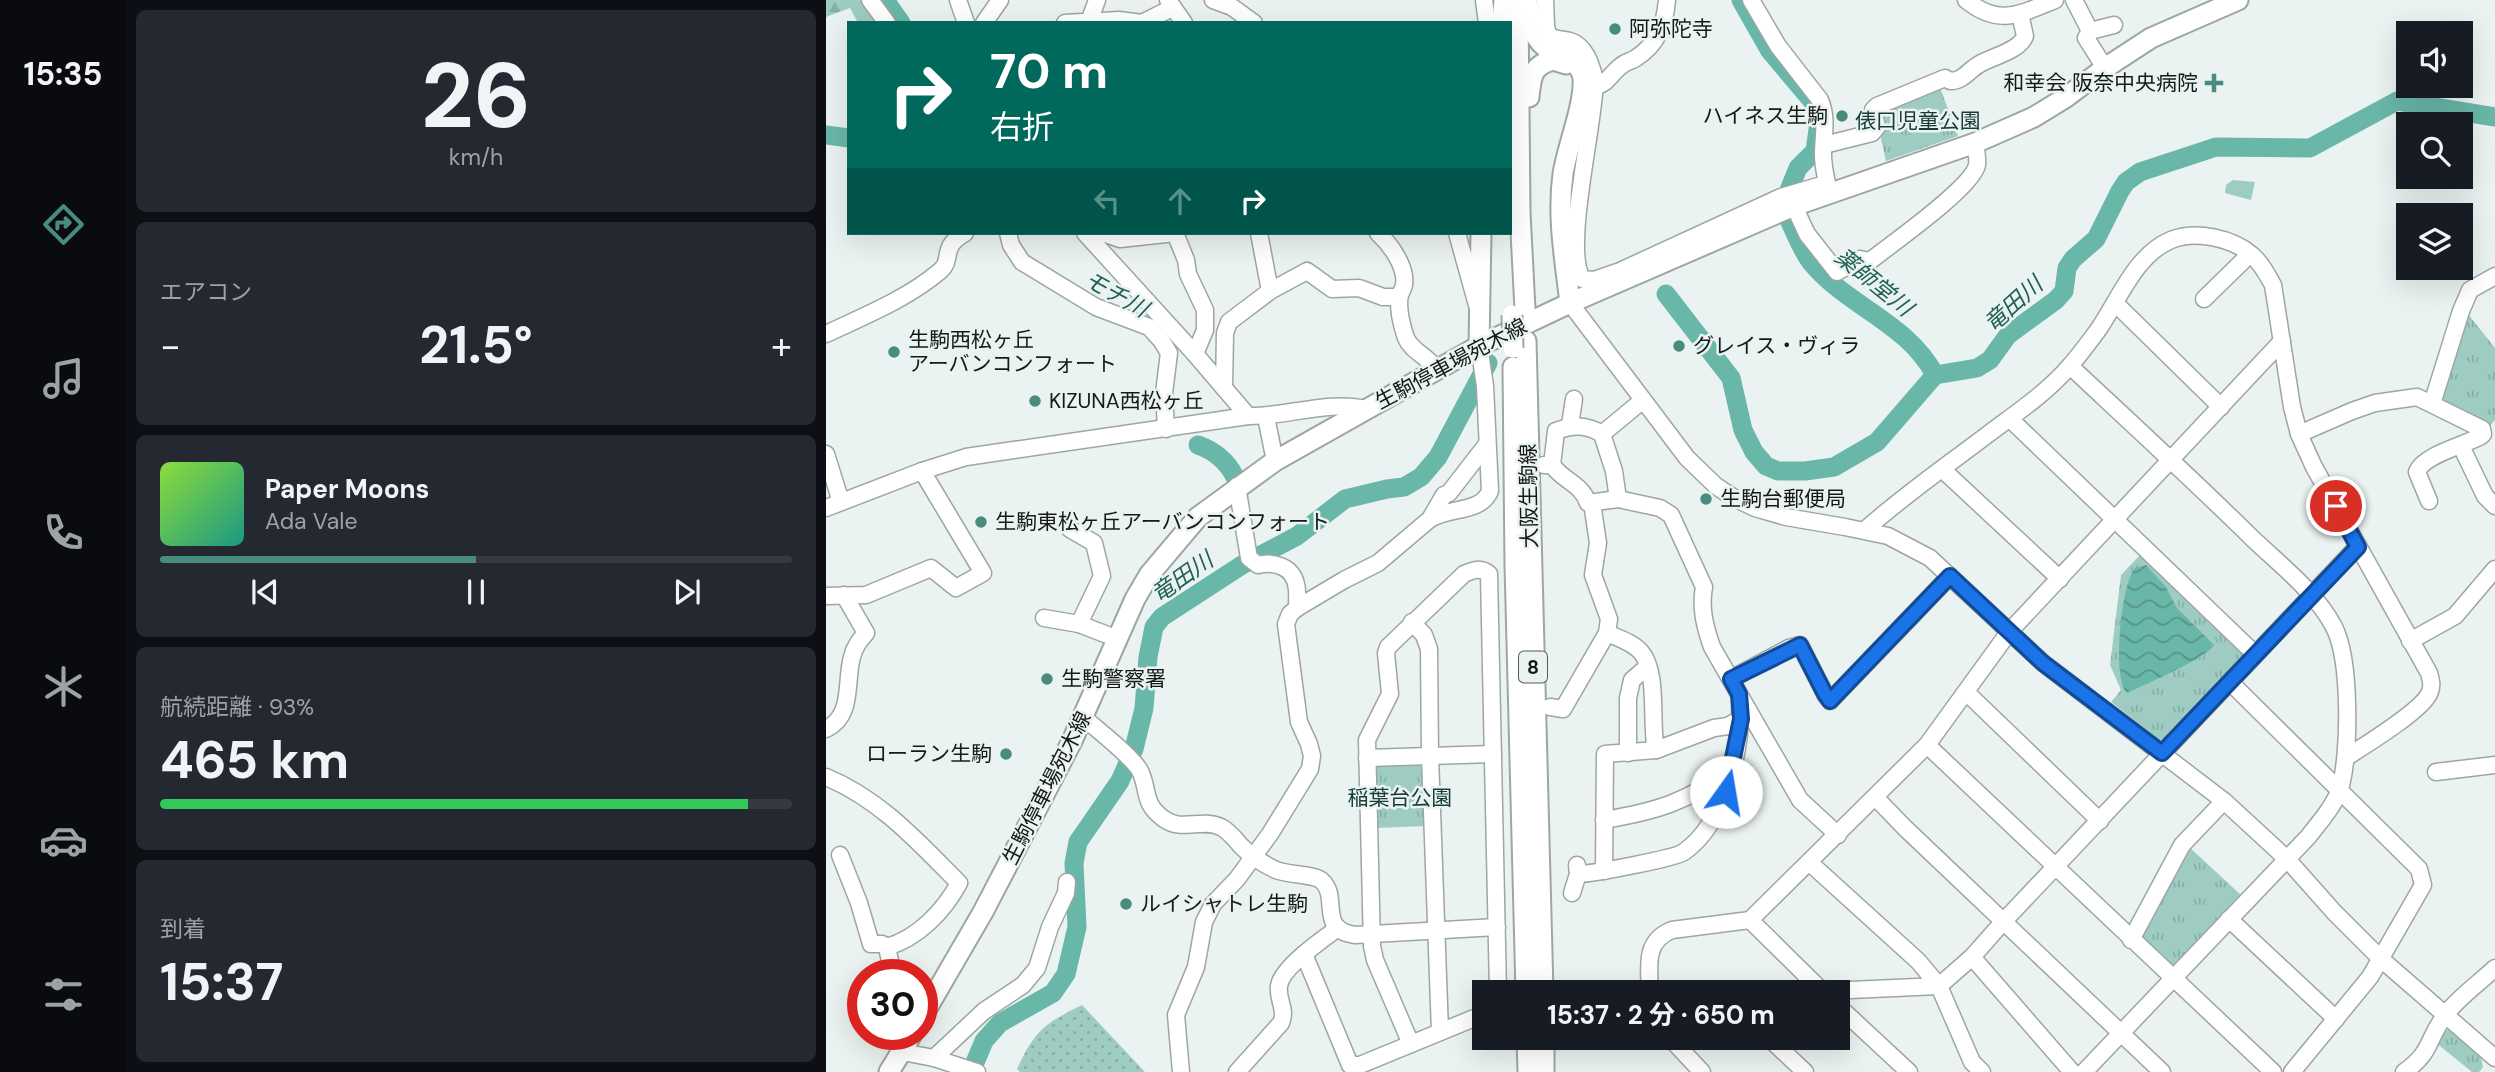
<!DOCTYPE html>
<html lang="ja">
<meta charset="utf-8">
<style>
:root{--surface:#171b24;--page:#242831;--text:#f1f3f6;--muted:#9ea1a6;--line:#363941;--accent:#488c80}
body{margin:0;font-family:"DM Sans","Noto Sans JP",sans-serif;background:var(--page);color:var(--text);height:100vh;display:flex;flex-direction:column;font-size:26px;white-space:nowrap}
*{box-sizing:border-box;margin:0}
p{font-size:23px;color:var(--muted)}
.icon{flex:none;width:38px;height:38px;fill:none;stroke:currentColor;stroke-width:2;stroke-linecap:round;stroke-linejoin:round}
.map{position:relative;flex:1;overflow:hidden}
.drawer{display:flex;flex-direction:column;gap:10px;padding:10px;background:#0d0f14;width:700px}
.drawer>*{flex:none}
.banner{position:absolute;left:21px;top:21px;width:665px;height:214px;border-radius:0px;box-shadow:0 7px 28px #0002;background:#00695c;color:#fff;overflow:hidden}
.buttons{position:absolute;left:1570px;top:21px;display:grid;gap:14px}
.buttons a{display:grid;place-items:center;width:77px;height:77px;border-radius:0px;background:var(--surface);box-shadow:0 7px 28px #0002;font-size:35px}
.speed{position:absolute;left:21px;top:959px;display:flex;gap:14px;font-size:35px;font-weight:700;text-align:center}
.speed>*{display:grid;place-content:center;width:91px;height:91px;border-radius:50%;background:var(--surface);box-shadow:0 7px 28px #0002;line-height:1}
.speed .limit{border:10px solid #d22;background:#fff;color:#111}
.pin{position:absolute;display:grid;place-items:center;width:60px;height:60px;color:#fff;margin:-30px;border:4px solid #fff;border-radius:50%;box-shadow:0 2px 7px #0007}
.me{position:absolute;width:77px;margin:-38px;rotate:13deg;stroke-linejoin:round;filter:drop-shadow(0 0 5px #0008)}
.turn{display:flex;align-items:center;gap:24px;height:147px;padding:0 28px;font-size:32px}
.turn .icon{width:91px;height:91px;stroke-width:2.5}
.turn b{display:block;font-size:49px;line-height:60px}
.lanes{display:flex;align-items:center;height:66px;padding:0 28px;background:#0003;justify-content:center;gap:35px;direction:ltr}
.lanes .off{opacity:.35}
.big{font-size:52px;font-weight:700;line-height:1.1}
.drawer .card{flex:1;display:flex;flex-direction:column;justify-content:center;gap:10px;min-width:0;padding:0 24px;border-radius:10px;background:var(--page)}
.drawer .dial{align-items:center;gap:0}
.dial b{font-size:91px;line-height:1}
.song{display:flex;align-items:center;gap:21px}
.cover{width:84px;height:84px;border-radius:10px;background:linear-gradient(135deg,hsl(90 70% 55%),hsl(170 70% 35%))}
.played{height:7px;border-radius:4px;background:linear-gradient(90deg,var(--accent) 50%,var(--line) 50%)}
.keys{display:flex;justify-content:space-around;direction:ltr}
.heat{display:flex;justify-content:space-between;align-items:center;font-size:38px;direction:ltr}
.charge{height:10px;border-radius:5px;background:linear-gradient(90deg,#34c759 93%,var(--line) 0)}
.trip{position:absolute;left:646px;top:980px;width:378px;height:70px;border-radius:0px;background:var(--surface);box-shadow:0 7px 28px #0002;font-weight:700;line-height:70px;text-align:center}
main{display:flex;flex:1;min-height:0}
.dock{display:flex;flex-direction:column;width:126px;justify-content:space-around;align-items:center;background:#090b0e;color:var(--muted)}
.dock .icon{width:49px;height:49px}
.dock .current{color:var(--accent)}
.dock b{font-size:32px;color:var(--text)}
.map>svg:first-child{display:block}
.grass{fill:url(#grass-dots)}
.forest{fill:url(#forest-firs)}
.park{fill:url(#park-tufts)}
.water{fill:url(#water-waves)}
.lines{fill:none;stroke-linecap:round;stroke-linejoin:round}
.river{stroke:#69b7a9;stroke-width:19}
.minor-casing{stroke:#9ea6a4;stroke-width:19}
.major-casing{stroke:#9ea6a4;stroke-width:23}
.minor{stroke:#fff;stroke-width:16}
.major{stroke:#fff;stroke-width:19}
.major-bridge-casing{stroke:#9ea6a4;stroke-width:23;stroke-linecap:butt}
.major-bridge{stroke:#fff;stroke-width:19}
.route-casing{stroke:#114b97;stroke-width:18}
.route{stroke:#1a73e8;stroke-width:12}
.poi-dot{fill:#488c80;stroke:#eaf3f1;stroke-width:2.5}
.labels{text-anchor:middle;stroke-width:5;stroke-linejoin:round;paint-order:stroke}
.shield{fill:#eaf3f1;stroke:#555a59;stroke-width:2}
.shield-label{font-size:19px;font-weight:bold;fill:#151918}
.poi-label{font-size:21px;fill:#151918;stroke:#eaf3f1;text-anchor:start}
.park-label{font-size:21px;fill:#173d36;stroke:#eaf3f1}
.street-label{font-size:21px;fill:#151918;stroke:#eaf3f1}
.water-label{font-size:23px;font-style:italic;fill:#206056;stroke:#eaf3f1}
</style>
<main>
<nav class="dock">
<b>15:35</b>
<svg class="icon current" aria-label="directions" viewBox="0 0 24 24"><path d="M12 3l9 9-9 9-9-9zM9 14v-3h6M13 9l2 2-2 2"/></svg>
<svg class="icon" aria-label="music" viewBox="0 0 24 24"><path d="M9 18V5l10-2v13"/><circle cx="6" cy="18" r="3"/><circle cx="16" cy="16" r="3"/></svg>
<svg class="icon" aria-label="phone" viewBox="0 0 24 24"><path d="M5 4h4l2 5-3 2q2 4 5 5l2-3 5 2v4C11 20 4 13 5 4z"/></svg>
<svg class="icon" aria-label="climate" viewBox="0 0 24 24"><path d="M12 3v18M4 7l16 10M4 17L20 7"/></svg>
<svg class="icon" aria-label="car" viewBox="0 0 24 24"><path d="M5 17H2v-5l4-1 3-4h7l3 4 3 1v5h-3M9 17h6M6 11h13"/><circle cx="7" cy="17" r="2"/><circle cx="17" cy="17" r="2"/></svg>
<svg class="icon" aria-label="filters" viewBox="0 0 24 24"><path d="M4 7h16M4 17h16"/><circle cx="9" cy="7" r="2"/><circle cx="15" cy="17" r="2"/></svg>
</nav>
<section class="drawer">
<div class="card dial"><b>26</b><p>km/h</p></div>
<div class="card"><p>エアコン</p>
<div class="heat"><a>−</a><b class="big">21.5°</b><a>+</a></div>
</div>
<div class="card">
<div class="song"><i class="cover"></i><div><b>Paper Moons</b><p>Ada Vale</p></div></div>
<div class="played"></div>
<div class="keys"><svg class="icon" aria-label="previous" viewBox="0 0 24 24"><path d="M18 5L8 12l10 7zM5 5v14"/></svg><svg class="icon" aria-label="pause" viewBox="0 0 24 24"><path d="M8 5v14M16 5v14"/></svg><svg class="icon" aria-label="next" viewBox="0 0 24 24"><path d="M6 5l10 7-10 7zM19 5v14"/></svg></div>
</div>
<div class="card"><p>航続距離 · 93%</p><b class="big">465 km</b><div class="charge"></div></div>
<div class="card"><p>到着</p><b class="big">15:37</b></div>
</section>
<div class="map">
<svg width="1669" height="1072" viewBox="0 0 1669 1072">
<defs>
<pattern id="grass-dots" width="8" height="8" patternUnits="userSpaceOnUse" patternTransform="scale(1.75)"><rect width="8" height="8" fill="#9eccc3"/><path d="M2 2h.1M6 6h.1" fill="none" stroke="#87afa7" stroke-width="1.8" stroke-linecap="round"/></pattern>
<pattern id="forest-firs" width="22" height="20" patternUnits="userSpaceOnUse" patternTransform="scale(1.75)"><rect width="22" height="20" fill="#9eccc3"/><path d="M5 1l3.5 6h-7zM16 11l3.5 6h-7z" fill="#87afa7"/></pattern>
<pattern id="park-tufts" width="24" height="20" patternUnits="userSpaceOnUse" patternTransform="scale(1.75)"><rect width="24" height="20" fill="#9eccc3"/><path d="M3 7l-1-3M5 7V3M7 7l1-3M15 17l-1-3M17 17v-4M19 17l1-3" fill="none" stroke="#87afa7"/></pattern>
<pattern id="water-waves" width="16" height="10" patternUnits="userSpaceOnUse" patternTransform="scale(1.75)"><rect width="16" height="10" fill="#69b7a9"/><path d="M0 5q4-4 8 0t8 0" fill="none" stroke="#559489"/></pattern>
</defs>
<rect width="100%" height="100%" fill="#eaf3f1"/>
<!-- grass -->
<path class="grass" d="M256,1005L319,1072H194L191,1069C209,1030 218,1024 256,1005Z"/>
<!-- forest -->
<polygon class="forest" points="0,0 37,0 55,23 32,23 24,8 0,17"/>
<!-- park -->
<g class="park">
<polygon points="1113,85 1132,136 1060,161 1049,112"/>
<polygon points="1407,180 1429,182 1425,200 1399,193 1400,185"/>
<polygon points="1642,314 1669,348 1669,420 1663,427 1615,404"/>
<polygon points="1316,553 1419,654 1341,739 1333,740 1285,702 1295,690 1284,665 1295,575"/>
<polygon points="552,763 595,763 600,768 600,826 549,828 546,769"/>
<polygon points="1361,845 1416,896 1347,968 1313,941"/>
<polygon points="1623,1030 1655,1058 1657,1067 1653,1072 1646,1072 1609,1042 1614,1032"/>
</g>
<!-- water -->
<path class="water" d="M1320,565L1340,587L1350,607L1388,645C1381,658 1318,685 1301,693C1286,678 1295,583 1309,568Z"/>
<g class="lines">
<!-- river -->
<g class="river">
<polyline points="59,0 75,23"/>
<polyline points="915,0 944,51 987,102 993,122 989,151 972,168 963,190"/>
<polyline points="0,135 23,138"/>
<path d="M964,222C970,235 976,250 984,261C1020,306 1081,322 1109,375"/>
<polyline points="840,294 905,378 917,430 928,452 940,466 952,471 979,471 1008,467 1051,442 1109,375 1151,368 1164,360 1182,335 1230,300 1238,291 1241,268 1247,259 1270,239 1294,191 1300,182 1314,172 1390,147 1484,148 1571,101 1669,117"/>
<path d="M372,445C389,451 401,461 409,477"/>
<polyline points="145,1072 158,1041 174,1023 227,993 240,974 251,927 248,863 252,842 294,781 308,749 318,708 322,657 328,627 336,617 416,565 471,536 519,499 561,489 578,487 595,477 612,457 662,363"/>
</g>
<!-- minor casing -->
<g class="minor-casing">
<g id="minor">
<polyline points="44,0 61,23"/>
<polyline points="132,0 140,23"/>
<polyline points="342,0 358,23"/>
<polyline points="387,0 406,7 428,23"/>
<polyline points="658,0 661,23"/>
<path d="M719,0L720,26L722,35C730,40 736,39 744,41C760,46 765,65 769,79C769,123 737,246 756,279L768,280L794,271L955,197L992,186"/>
<path d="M925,0L952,46L994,100C1002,119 997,135 997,155C997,168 1001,181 1003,194"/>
<path d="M1140,0C1173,27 1194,14 1229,0"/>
<polyline points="1248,0 1264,31 1260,38 1279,68"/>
<polyline points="263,22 271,0"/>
<polyline points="158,23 174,0"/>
<polyline points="239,23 293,20 316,23 346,8"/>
<polyline points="1264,31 1288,25"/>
<path d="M769,86C782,84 785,73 795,66C799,62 806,61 810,58C832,44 839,24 841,0"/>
<path d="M998,145L1046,133L1051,127L1047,110L1051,106L1119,78L1124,81C1137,81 1142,71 1152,65C1164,57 1194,51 1199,36L1194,14"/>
<path d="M968,206L981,234L1011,272L1034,259L1044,261C1065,244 1146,188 1151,165C1152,159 1150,150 1149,143"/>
<polyline points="182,233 185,245 196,262 270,307 323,327 335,340 343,353 338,393 340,429"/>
<polyline points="259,233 369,354 422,416"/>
<polyline points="277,233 294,239 349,233"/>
<polyline points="349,233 360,260 362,274 379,310 379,330 369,354"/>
<path d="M552,233C564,244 581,267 578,285C577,289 575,292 574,295C571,307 576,327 580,338C586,352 602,356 610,369"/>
<polyline points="631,233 651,305"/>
<polyline points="444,291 481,271 506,289 533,288 557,297 573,297"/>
<polyline points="1378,299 1424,254"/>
<polyline points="744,303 861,458 890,486 908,498 929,508 960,517 1019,527 1062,536 1104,558 1217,663 1398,801 1461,859 1508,912 1555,959 1669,1058"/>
<polyline points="1289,303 1395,407"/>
<path d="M0,334C38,316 81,299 114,271C128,259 113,248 139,233"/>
<path d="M1244,366C1305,423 1366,479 1425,537C1454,565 1489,591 1508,627C1525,660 1524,753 1514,789C1508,806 1493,823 1482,837L1258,1072"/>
<polyline points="398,388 399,333 403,322 444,291 433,233"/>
<polyline points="1606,404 1635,311 1644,290 1669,276"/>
<polyline points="440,417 449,461"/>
<polyline points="1184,419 1429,654"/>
<polyline points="744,425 748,399"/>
<path d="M1473,434L1526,411L1549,403L1591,397L1656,429L1657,434L1655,436C1639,445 1597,455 1591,472L1603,501"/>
<polyline points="1635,446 1659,496 1669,506"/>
<polyline points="0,454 15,502"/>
<path d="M718,465H726L730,431C746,425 760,424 776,434"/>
<path d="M726,465C737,481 755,483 762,503L792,499L834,508L845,515L878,587C874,608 879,627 886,647L974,800L1012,835"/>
<polyline points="1117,470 1234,579"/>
<polyline points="792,499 788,471 776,434 817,400"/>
<path d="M0,508L96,471L140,457L422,416C460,417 503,400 540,409"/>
<path d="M604,519C624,507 655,513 664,491L659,386L653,346"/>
<polyline points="244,529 268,543 276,576 253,624"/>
<path d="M1039,530C1078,495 1123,464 1165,432C1192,412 1220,393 1243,367C1253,356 1263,342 1272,330C1293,300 1309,255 1345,240C1370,230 1406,238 1426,255C1435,263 1441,274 1447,285L1466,407L1473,434L1488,467L1603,673C1605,681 1607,686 1603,694C1594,712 1539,745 1521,757"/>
<polyline points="0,596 40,595 105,568 130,588 157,573 96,471"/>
<polyline points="471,608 518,580 552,563 604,519 618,495 623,493 661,444"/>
<polyline points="218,618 253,624 292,639"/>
<polyline points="586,622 598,635 603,649 604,756 614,1032"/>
<path d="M781,633C792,638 806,642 815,652C833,673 824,723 830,750"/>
<polyline points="1584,641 1629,616 1669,569"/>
<polyline points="905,679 963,648 974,645 999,694 1004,701 1124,576"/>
<polyline points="1404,682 1593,869 1597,885 1544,977 1466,1072"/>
<polyline points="1140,692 1274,821"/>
<polyline points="724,707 737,709 781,633 783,619 767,575 772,543 766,503"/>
<path d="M257,717C270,729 310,759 315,773C323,792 317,804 338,819C356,832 375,818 395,827C403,831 409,839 415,846C425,856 437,864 450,870C462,875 489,874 496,881C514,897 491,930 529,935L671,927"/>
<path d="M0,729C28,716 19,681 26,657C28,647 34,640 40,633L18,595"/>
<polyline points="1101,745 1447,1072"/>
<polyline points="802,753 802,698 806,680 821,667"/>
<polyline points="541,758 667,754"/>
<polyline points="1610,772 1669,765"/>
<path d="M0,777C54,799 93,843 133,883C118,911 92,938 61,947L67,975"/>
<polyline points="1050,798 1079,828 1336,1072"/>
<path d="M778,820C832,811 860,802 905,770"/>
<polyline points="14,855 33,903 45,944 56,944 61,947"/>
<polyline points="984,863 1092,961 1113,986 1146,1062 1156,1072"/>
<polyline points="778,871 779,754 830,750 888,728 902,726 914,719"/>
<path d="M752,874C766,874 850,858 858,852C901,821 916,748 914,699"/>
<polyline points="746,893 752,874 751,865"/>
<polyline points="1403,919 1510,1019"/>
<polyline points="924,920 997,992"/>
<polyline points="1305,940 1356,845 1398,801"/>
<polyline points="478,954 524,1065 534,1065 658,1014"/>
<polyline points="1146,957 1246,1072"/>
<path d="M824,992C823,966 818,941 846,930L924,920L1101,745L1183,632L1456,341"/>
<polyline points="980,992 1113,986 1146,957 1177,922 1532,546"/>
<polyline points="1012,1006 1083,1072"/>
<polyline points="844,1038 876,1072"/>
<polyline points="943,1038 979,1072"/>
<path d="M585,1044L549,960L546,946L541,740L564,694L560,653L562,647L638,574C647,570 655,567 663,574L672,992"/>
<polyline points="76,1052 108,1058 151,1072"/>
<polyline points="108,1058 158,1011 197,985 211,968 224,927 240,893 241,882"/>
<path d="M355,1072L350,1015L370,967L378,922L387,904L411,879L444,834L484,769L486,756L483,744L473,722L460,624L464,614L471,608C471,601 472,591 470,584C466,566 447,561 432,565L423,558L411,486"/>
<path d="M411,1072L455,1023C461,1009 451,1000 453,986C455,968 498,938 512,928"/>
<path d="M1578,1072C1607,1052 1601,1038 1620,1014C1633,997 1653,983 1669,968"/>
</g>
</g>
<!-- major casing -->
<g class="major-casing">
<g id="major">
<path d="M701,0C704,20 705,40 725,51C732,54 740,56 747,59C751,65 756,71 757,78C759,104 741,147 737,174C731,217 739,260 744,303"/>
<polyline points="692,8 694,213 699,309"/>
<polyline points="676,23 678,0"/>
<path d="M703,97C705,77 706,65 727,60L740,64"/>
<polyline points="700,341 717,992"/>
<polyline points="653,346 655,233"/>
<polyline points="687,367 689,565 700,992"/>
<polyline points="96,1017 157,912 246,741 309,599 323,575 372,517 449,461 653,346 744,303 968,206 1149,143 1208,117 1239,98 1279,68 1325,38 1412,0"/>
<polyline points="701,1038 702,1072"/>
<polyline points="718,1038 718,1072"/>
<polyline points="63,1072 86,1034"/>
</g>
</g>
<!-- minor -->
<use href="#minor" class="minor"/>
<!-- major -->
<use href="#major" class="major"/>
<!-- major-bridge casing -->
<g class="major-bridge-casing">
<polyline id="major-bridge" points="686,315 687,348"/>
</g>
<!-- major-bridge -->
<use href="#major-bridge" class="major-bridge"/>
</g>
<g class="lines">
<!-- route casing -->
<g class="route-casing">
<polyline id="route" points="900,792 915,719 913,694 905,679 974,645 999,694 1004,701 1124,576 1217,663 1336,753 1532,547 1510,506"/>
</g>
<!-- route -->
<use href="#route" class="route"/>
</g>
<!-- markers -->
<g class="poi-dot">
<circle cx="789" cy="29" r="7"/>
<path d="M1384.5 72.5h7v7h7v7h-7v7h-7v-7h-7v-7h7z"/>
<circle cx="1016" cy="116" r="7"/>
<circle cx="853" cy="346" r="7"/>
<circle cx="68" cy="352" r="7"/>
<circle cx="209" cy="401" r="7"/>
<circle cx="880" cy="499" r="7"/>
<circle cx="155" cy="522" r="7"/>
<circle cx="221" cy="679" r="7"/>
<circle cx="180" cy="754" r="7"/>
<circle cx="300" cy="904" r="7"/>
</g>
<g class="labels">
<!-- shield labels -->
<rect class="shield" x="693" y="651.5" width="28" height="31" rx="5"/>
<g class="shield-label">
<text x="707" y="674">8</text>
</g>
<!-- poi labels -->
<g class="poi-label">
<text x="803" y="36">阿弥陀寺</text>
<text x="1372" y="90" text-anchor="end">和幸会 阪奈中央病院</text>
<text x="1002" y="123" text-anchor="end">ハイネス生駒</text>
<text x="82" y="347">生駒西松ヶ丘<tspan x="82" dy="24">アーバンコンフォート</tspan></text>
<text x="867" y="353">グレイス・ヴィラ</text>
<text x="223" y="408">KIZUNA西松ヶ丘</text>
<text x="894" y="506">生駒台郵便局</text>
<text x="169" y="529">生駒東松ヶ丘アーバンコンフォート</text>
<text x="235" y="686">生駒警察署</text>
<text x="166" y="761" text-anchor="end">ローラン生駒</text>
<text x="314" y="911">ルイシャトレ生駒</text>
</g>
<!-- park labels -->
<g class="park-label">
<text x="1092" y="128">俵口児童公園</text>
<text x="574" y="805">稲葉台公園</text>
</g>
<!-- street labels -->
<g class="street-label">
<text transform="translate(625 364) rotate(-28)" y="7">生駒停車場宛木線</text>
<text transform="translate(703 496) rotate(-91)" y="7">大阪生駒線</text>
<text transform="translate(221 788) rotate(-63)" y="7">生駒停車場宛木線</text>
</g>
<!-- water labels -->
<g class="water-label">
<text transform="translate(1048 282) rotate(39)" y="8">薬師堂川</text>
<text transform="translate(290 294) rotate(29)" y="8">モチ川</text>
<text transform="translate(1187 304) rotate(-42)" y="8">竜田川</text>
<text transform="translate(356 577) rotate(-35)" y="8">竜田川</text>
</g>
</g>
</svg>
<div class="buttons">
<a><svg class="icon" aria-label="sound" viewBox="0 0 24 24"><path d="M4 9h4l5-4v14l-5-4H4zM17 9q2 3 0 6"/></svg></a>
<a><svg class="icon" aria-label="search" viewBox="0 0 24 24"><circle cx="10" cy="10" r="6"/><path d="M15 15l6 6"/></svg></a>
<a><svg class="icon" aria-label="layers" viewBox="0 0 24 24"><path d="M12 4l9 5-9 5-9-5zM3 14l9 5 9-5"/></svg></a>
</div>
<div class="speed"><div class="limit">30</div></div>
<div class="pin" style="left:1510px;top:506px;background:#d93025"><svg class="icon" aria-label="arrive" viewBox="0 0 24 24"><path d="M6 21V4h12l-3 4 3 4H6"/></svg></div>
<svg class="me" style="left:900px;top:792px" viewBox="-20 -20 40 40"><circle r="19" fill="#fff"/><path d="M0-13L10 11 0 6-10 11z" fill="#1a73e8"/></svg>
<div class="trip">15:37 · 2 分 · 650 m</div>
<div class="banner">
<div class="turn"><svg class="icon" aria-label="right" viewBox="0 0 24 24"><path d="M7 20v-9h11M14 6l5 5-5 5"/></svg><div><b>70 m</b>右折</div></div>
<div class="lanes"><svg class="icon off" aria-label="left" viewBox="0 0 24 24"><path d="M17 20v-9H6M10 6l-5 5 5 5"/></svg><svg class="icon off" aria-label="ahead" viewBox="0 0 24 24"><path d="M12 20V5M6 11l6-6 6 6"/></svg><svg class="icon" aria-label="right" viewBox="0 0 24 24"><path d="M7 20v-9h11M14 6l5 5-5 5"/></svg></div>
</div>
</div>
</main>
